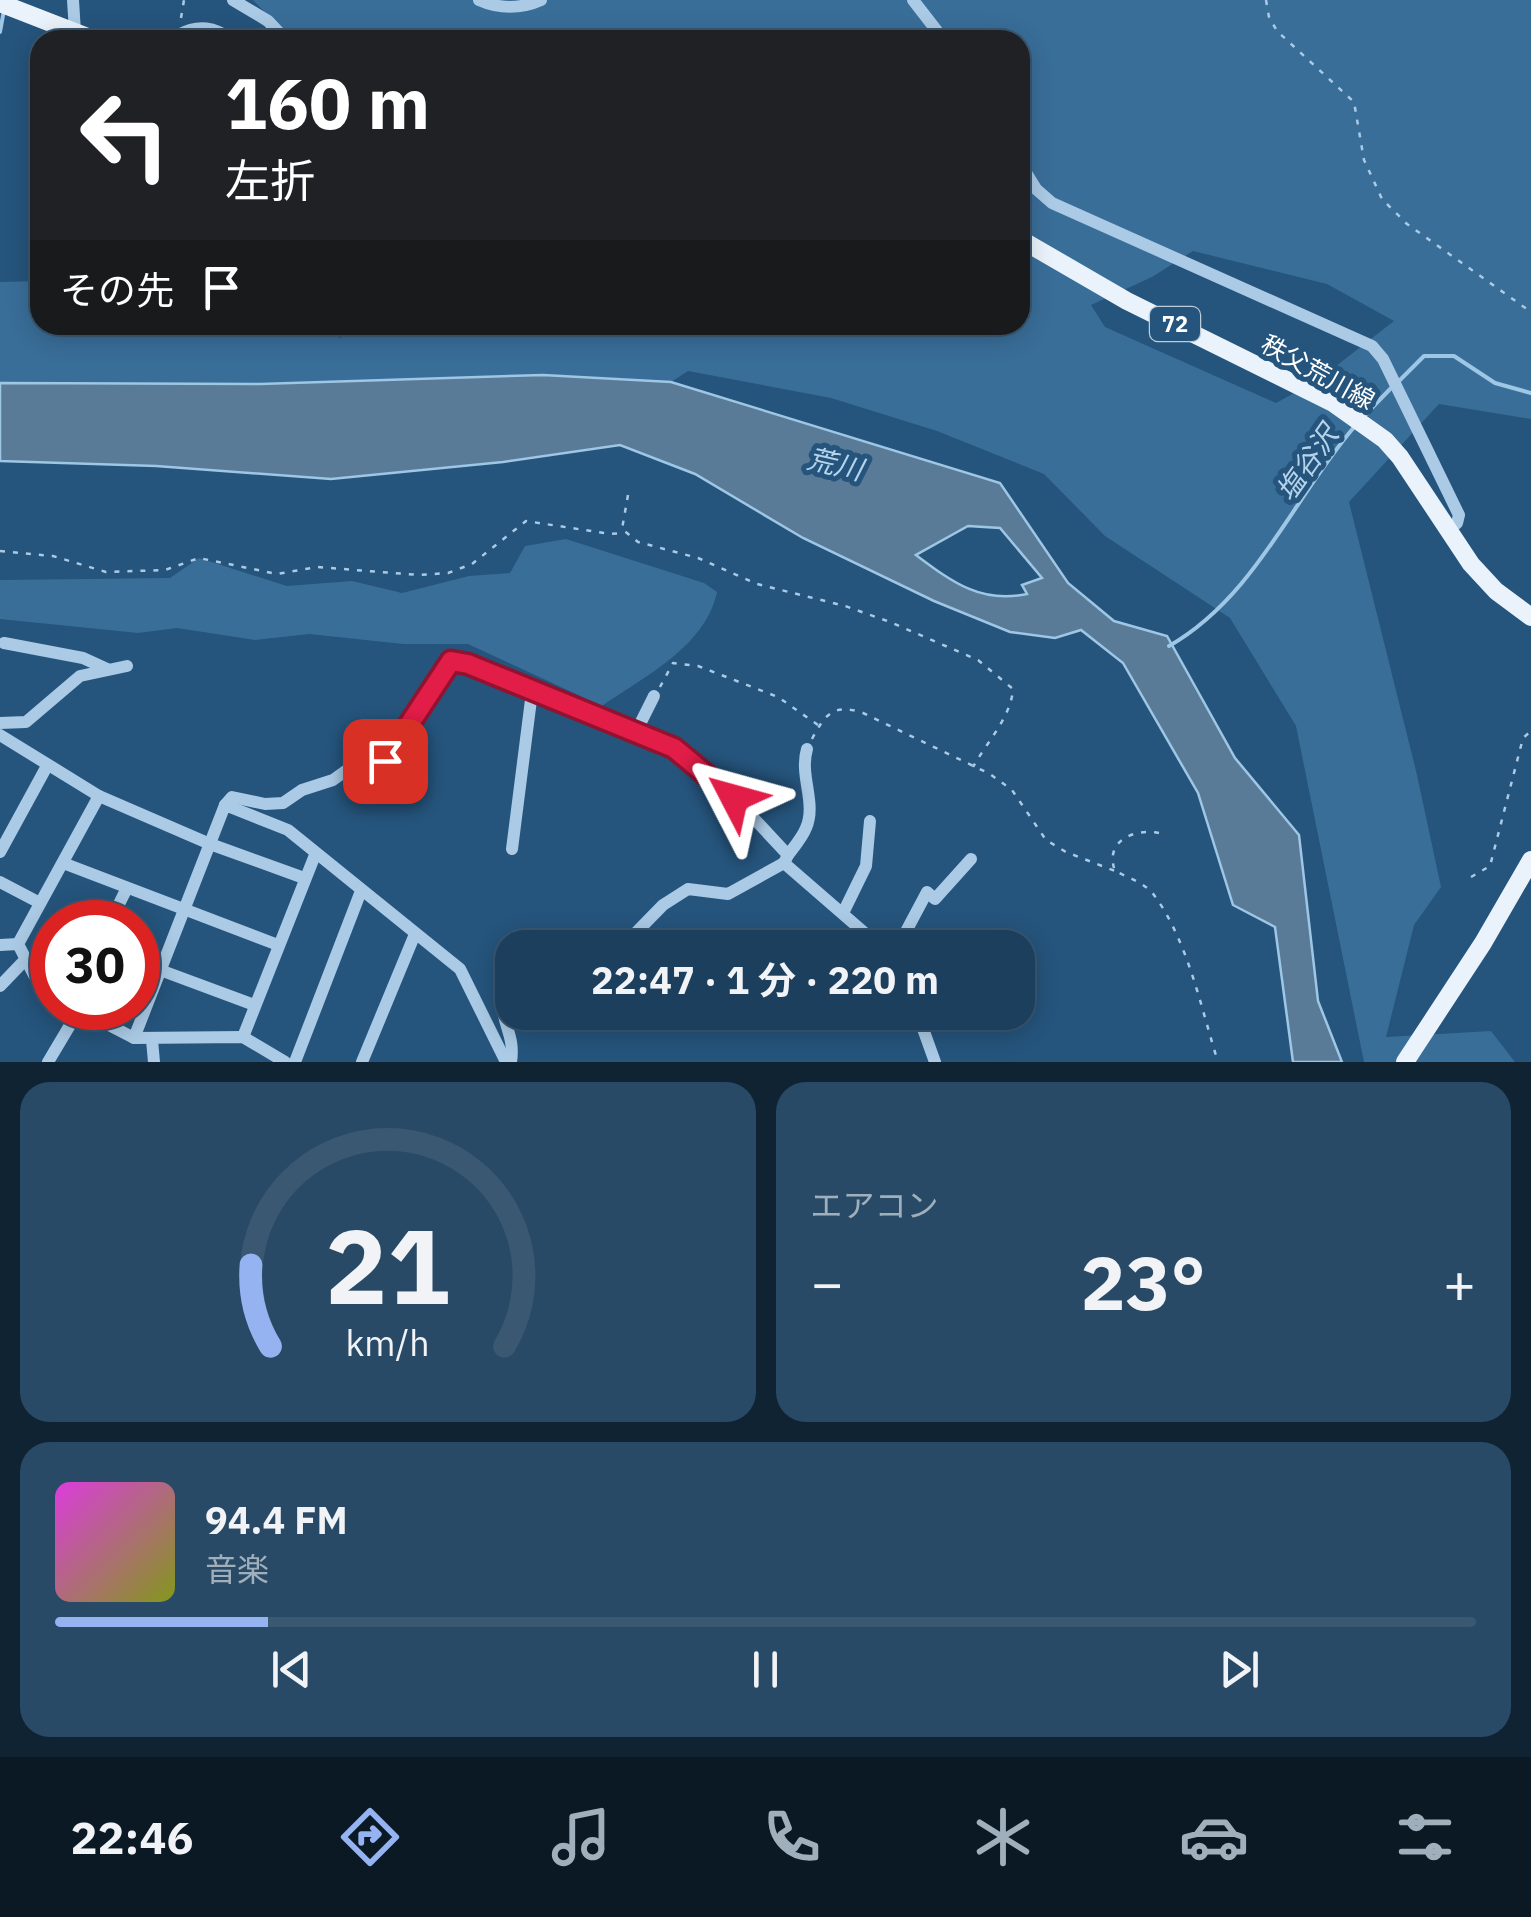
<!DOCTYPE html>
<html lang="ja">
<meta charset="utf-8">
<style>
:root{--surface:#1c3f5d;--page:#294a66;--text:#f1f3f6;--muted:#a0afbc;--line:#3a5872;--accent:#95b2f1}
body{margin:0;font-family:"IBM Plex Sans","Noto Sans JP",sans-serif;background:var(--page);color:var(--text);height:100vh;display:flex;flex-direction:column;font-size:38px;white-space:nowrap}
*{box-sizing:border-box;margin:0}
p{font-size:32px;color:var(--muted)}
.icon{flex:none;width:55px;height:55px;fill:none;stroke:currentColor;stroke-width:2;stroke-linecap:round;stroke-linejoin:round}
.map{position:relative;height:1062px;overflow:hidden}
.details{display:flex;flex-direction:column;gap:20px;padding:20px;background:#0f2333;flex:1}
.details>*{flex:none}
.guide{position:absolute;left:30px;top:30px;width:1000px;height:305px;border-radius:30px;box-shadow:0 5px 25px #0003,0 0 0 2px var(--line);background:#202124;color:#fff;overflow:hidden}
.speed{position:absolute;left:30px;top:900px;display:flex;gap:20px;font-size:50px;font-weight:700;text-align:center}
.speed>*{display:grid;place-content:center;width:130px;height:130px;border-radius:50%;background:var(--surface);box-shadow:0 5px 25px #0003,0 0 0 2px var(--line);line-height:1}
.speed .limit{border:15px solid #d22;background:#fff;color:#111}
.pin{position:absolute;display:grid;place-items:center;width:85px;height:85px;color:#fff;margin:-42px;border-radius:20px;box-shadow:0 5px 15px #0006}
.me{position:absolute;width:110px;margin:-55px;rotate:309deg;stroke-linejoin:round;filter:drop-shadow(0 0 8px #0008)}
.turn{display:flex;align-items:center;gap:35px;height:210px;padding:0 30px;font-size:45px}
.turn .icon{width:130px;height:130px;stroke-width:2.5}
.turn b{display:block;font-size:70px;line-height:85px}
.then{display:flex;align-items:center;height:95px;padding:0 30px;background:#0003;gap:20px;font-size:38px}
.big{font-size:75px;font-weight:700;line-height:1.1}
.details .widget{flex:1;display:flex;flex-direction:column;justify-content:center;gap:15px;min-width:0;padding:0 35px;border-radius:30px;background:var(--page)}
.details .dial{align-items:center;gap:0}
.dial svg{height:260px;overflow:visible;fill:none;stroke:var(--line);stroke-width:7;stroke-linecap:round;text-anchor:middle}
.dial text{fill:var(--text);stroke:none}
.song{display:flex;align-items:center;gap:30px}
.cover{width:120px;height:120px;border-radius:15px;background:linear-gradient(135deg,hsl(300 70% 55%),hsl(70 70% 35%))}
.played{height:10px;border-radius:5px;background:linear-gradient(90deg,var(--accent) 15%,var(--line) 15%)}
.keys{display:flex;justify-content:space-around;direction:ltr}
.heat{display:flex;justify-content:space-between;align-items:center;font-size:55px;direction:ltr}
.details .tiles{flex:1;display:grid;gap:20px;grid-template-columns:1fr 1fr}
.widget:last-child{grid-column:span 2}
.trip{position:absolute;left:495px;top:930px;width:540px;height:100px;border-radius:30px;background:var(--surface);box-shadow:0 5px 25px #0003,0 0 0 2px var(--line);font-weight:700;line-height:100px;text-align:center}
.dock{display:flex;height:160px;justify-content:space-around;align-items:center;background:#0b1925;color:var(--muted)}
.dock .icon{width:70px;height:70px}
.dock .on{color:var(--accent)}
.dock b{font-size:45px;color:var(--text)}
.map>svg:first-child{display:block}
.green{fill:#396e99;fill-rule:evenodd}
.water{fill:#5a7b97;stroke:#9ec6e5;stroke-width:2.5;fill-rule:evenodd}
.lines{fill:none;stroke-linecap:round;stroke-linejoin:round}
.stream{stroke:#9ec6e5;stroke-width:4}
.path{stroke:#aacae5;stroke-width:2.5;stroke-dasharray:5 8;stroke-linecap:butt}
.minor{stroke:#aacae5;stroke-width:12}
.major{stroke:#eaf3fc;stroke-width:18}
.route-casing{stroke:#92132f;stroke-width:25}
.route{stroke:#e11d48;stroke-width:18}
.labels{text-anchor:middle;stroke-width:10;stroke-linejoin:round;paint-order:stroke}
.shield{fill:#25547c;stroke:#beccd8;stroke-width:2.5}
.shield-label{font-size:22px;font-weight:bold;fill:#fff}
.street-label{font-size:25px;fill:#fff;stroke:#25547c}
.water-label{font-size:28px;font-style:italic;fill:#b5d4ec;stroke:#25547c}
</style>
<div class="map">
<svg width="1531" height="1062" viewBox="0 0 1531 1062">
<rect width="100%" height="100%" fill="#25547c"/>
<!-- green -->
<g class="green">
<path d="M253,0H1531V419L1439,404L1349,502L1417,775L1441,887L1414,925L1386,1037L1491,1031L1515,1062H1364L1296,726L1230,618L1105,536L1044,474L937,431L831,398L688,371L671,382L542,375L260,384L0,383V282L40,281V325H290L341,338L356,325H1020V40H292ZM1193,251L1327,284L1394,321L1318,380L1276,403L1105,327L1091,305L1152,277Z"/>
<path d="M566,539L704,583L717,592C706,646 644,677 602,706L468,644H403L309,634L255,640L177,628L138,633L0,619V580L170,578L199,558L287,586L352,581L402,593L469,576L510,573L525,546Z"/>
</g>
<!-- water -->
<path class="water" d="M543,375L671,382L1000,483L1068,583L1114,621L1167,636L1235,758L1299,835L1318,1001L1342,1062H1293L1275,927L1233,905L1198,793L1123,663L1081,630L1055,638L1010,632L934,601L803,538L695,474L620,445L503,462L331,479L156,466L0,461V383L260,384ZM968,526L1000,528L1042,578L1022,585L1027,594C980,604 951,581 916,555Z"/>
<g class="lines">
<!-- stream -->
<g class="stream">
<polyline points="0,32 4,10"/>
<polyline points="1400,380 1424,356 1454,356 1495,383 1531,393"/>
<polyline points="1365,415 1393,386"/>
<path d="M1169,646C1255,597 1293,498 1355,426"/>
</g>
<!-- path -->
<g class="path">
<polyline points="1266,0 1269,17 1277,31 1354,102 1364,160 1382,199 1407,224 1531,312"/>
<polyline points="181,18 184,0"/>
<path d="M628,495L622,529L638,542L698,558L757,584L845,606L890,622L978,660L1013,689C1011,717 987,742 973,767"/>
<polyline points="0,551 53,556 106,572 165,570 199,558 277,574 317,567 419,575 448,573 472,564 526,521 610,534 625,533"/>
<polyline points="660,687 673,663 698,666 778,697 818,725"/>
<path d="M812,739C825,714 834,703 863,713L990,774L1012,790L1046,840L1066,852L1115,871"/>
<path d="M1159,833C1134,828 1104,841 1115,871C1129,878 1145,883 1154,895C1188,941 1201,1008 1218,1062"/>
<polyline points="1471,877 1490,866 1523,738 1531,731"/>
</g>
<!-- minor -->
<g class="minor">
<polyline points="73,0 75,32"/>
<polyline points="233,0 268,21 286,40"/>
<path d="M479,0C499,9 521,9 541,0"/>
<polyline points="913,0 944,40"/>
<path d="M175,40L178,35C199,24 214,27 233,40"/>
<polyline points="1020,163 1036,189 1052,203 1372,346 1383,359 1459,515 1457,523 1447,531"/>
<polyline points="4,643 83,658 107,669"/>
<polyline points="0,723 26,722 80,676 127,666"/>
<polyline points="636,732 654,696"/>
<polyline points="0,735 99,796 210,844 304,878"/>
<polyline points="225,805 232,797 265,804 283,803 302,790 333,780 351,767 374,765 385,761 451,661 468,664 674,748 734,797 788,855 784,863"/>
<polyline points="512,849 532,692"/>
<polyline points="0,852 47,766"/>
<path d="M788,855C794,847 802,838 806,828C817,803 799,776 807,749"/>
<polyline points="63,863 278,945"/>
<polyline points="0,882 40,903"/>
<polyline points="843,913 866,866 870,821"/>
<polyline points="110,922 127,888"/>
<polyline points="0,945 18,944"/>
<polyline points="621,948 663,905 688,889 728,894 784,863 882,948"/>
<polyline points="893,948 902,939 927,892 935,899 971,859"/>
<polyline points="160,970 254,1005"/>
<polyline points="0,986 24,961"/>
<polyline points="52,989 34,975 18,944 99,796"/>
<polyline points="76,1008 134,1038 243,1037 285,1062"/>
<polyline points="917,1012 935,1062"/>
<polyline points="243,1037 315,855"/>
<polyline points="134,1038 225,805 288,830 460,969 506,1062"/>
<polyline points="152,1040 154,1062"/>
<polyline points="48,1062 79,1010"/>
<polyline points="295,1062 361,891"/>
<polyline points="362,1062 415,934"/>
<path d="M511,1062C515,1035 503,1028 502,1000L512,992"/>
</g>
<!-- major -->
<g class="major">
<polyline points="0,3 95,40"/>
<polyline points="1020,239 1127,301 1333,403 1385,440 1400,457 1471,564 1496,591 1531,617"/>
<polyline points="1405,1062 1483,943 1531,860"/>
</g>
</g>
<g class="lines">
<!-- route casing -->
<g class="route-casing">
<polyline id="route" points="385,761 451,661 468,664 674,748 734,798"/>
</g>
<!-- route -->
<use href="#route" class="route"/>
</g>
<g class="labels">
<!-- shield labels -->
<rect class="shield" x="1150" y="307" width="50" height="34" rx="8"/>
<g class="shield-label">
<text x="1175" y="332">72</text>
</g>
<!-- street labels -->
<g class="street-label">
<text transform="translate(1318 372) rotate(29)" y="9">秩父荒川線</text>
</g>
<!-- water labels -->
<g class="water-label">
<text transform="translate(1307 463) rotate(-55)" y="10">塩谷沢</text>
<text transform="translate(835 464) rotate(13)" y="10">荒川</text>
</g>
</g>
</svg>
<div class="speed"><div class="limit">30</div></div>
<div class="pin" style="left:385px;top:761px;background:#d93025"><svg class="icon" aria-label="arrive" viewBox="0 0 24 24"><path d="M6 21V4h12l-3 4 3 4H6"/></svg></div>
<svg class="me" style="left:734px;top:798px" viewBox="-20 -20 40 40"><path d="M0-17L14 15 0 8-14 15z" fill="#e11d48" stroke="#fff" stroke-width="4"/></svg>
<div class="trip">22:47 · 1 分 · 220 m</div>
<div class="guide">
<div class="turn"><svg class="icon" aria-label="left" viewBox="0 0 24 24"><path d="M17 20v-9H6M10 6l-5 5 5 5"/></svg><div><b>160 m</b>左折</div></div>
<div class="then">その先<svg class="icon" aria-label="arrive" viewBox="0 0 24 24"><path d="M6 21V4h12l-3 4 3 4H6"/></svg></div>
</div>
</div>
<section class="details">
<div class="tiles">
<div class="widget dial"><svg viewBox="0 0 100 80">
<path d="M14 69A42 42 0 1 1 86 69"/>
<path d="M14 69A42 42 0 0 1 8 44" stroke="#95b2f1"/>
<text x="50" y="56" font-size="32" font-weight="700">21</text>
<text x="50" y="72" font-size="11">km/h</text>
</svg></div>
<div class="widget"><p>エアコン</p>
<div class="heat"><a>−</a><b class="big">23°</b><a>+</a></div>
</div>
<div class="widget">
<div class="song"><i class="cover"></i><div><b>94.4 FM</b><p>音楽</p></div></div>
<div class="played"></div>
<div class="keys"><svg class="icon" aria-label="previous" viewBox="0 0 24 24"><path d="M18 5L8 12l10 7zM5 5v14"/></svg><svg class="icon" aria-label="pause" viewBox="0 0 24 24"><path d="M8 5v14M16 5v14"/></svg><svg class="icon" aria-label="next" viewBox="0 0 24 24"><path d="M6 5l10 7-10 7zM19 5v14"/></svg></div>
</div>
</div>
</section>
<nav class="dock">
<b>22:46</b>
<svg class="icon on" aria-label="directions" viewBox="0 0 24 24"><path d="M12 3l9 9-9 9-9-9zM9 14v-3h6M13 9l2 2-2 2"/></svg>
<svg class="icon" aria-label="music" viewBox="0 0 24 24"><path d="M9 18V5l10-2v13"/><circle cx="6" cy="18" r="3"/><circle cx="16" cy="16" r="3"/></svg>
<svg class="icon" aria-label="phone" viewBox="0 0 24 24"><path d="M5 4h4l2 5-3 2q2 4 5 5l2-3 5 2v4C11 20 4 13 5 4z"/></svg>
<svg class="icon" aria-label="climate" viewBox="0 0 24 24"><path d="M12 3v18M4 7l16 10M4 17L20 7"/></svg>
<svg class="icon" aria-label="car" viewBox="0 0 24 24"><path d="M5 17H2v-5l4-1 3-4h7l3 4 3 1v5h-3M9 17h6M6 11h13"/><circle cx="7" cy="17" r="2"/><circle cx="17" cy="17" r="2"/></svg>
<svg class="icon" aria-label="filters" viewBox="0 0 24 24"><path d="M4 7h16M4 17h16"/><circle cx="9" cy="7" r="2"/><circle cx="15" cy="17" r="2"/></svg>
</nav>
